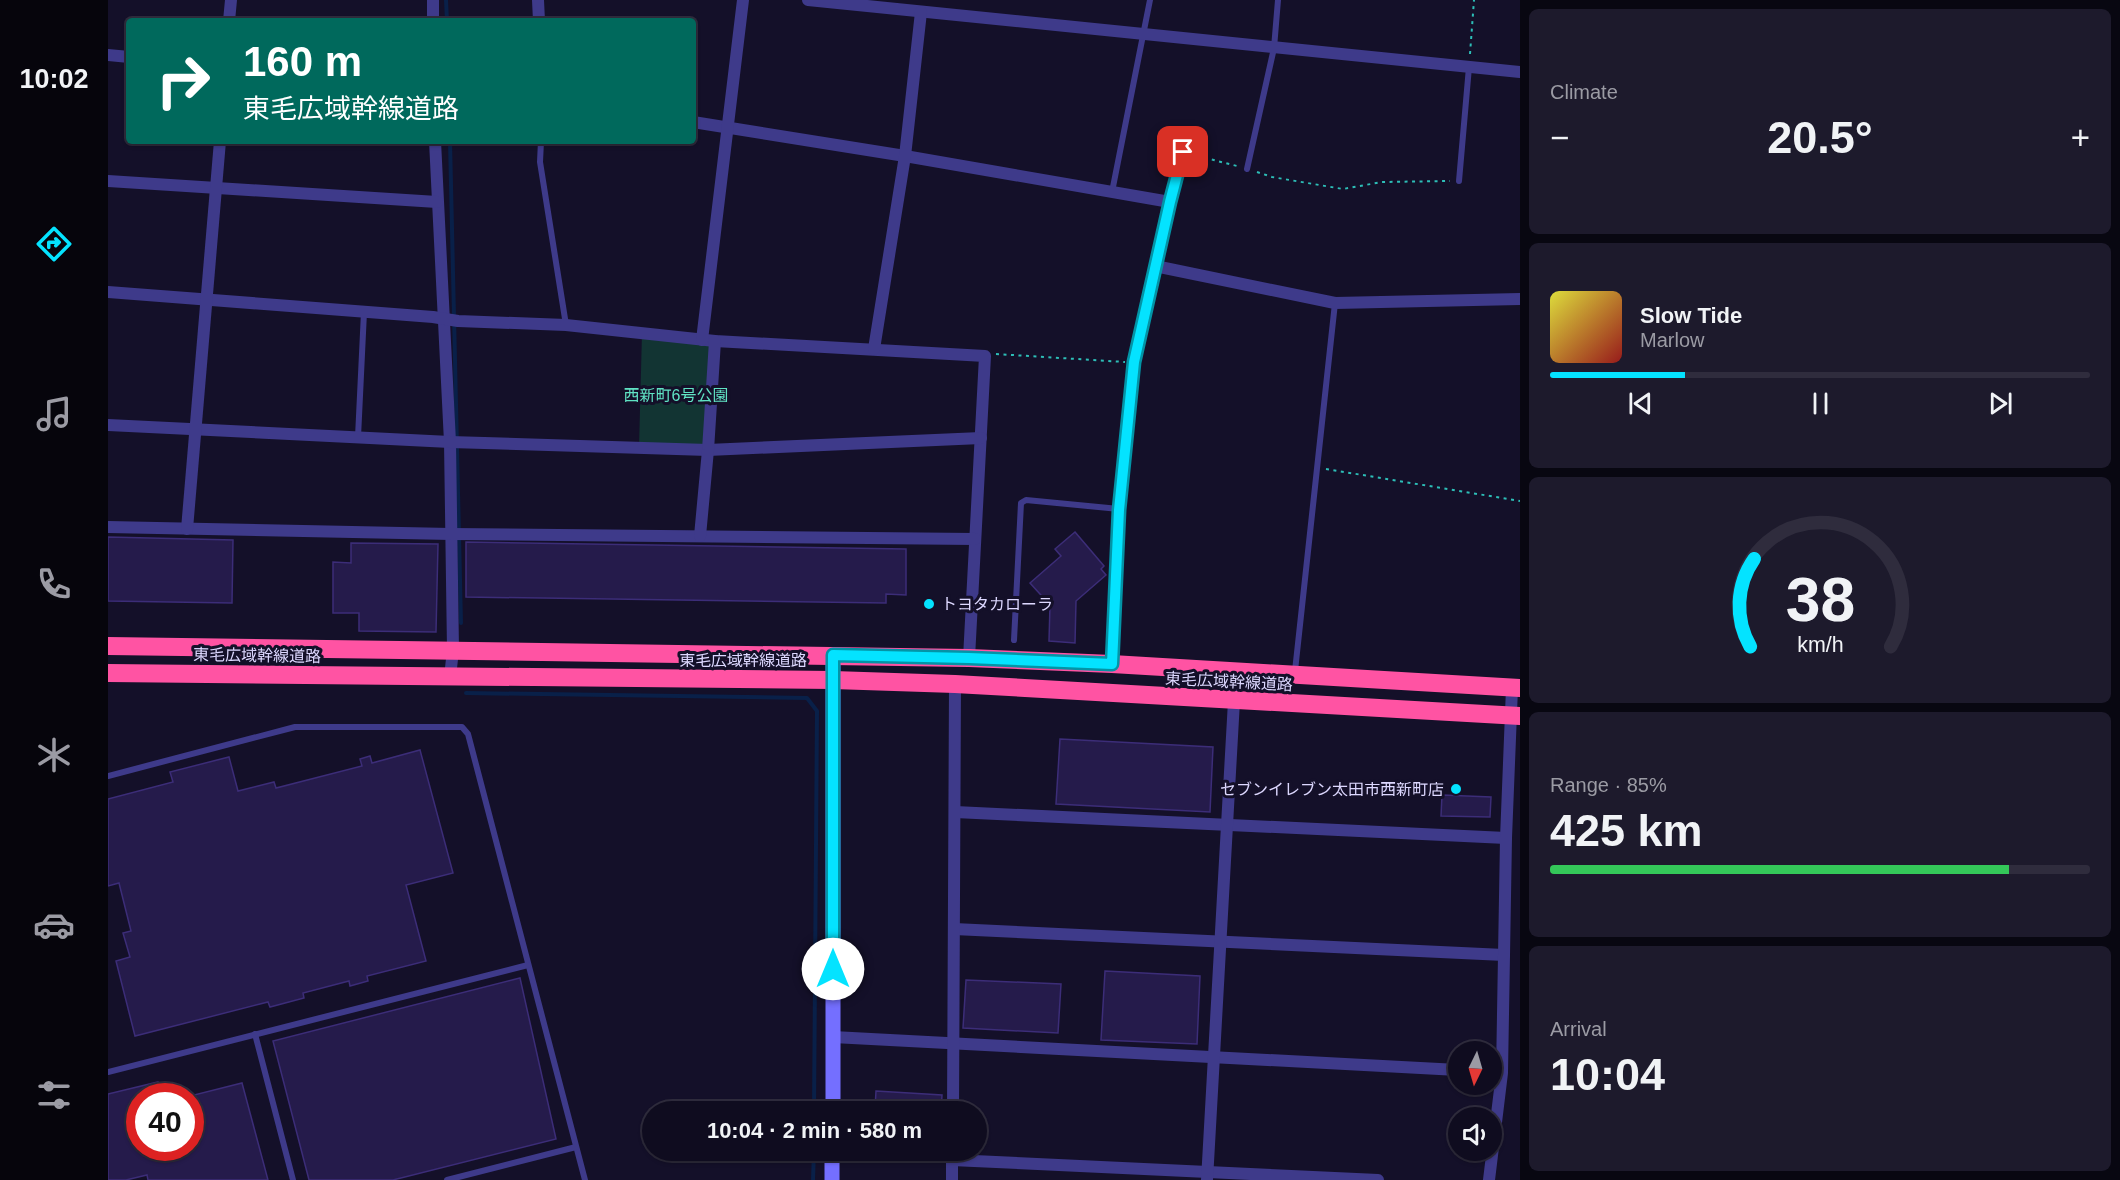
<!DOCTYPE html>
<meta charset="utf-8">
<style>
:root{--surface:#0f0c1f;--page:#1d1a2c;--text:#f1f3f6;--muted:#9b9ba4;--line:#2f2c3d;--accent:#04e3ff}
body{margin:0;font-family:Arial,"Noto Sans JP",sans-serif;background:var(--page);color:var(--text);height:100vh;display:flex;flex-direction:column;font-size:22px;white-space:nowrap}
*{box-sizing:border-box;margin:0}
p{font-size:20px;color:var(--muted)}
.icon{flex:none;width:33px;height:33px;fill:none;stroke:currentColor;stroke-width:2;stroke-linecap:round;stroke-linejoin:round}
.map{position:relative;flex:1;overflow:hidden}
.details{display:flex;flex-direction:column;gap:9px;padding:9px;background:#080711;width:600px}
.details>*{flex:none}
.banner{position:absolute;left:18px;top:18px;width:570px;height:126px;border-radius:6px;box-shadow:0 2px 4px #0004,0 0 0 2px var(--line);background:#00695c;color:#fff;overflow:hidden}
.needle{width:39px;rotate:185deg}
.fabs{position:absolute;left:1340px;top:1041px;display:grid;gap:12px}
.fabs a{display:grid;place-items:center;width:54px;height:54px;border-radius:50%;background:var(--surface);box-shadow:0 2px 4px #0004,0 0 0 2px var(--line);font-size:30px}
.speed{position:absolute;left:18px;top:1083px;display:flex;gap:12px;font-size:30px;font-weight:700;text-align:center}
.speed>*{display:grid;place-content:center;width:78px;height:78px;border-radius:50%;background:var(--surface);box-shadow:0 2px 4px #0004,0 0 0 2px var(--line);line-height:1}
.speed .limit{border:9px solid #d22;background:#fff;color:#111}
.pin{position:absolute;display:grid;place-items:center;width:51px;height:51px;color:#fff;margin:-26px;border-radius:12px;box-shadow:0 3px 9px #0006}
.me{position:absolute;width:66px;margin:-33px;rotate:0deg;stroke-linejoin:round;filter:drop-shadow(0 0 4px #0008)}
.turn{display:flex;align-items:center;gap:21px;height:126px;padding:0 18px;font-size:27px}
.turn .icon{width:78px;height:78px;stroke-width:2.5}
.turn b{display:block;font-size:42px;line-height:51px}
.big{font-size:45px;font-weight:600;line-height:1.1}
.details .widget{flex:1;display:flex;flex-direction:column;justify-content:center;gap:9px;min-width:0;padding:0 21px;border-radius:9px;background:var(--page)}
.details .dial{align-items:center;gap:0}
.dial svg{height:156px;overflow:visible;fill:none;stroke:var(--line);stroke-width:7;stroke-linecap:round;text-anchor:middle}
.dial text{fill:var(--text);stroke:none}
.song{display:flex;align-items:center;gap:18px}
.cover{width:72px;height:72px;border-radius:9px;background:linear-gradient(135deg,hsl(60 70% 55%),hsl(0 70% 35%))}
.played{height:6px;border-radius:3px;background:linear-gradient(90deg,var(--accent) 25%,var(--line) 25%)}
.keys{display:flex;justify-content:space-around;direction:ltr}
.heat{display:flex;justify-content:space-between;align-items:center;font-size:33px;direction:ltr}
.charge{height:9px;border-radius:4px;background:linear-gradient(90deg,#34c759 85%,var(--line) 0)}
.trip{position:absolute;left:534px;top:1101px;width:345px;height:60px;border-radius:30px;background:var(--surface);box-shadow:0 2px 4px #0004,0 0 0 2px var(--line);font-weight:600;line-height:60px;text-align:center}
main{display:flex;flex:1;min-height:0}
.tabs{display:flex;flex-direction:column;width:108px;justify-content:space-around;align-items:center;background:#06050c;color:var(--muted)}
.tabs .icon{width:42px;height:42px}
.tabs .on{color:var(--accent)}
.tabs b{font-size:27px;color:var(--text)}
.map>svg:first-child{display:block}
.green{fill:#123433}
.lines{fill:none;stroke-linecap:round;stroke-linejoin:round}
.stream{stroke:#092049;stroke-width:4}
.building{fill:#251b4b;stroke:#3c2d78;stroke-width:1.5}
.path{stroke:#2dbeb7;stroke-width:2;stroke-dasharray:3 4.5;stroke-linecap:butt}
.lane{stroke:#3e3a8a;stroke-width:6}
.street{stroke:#3e3a8a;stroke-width:12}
.secondary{stroke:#746fff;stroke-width:15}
.highway{stroke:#ff53a3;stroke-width:18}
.route-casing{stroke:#0394a6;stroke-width:15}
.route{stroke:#04e3ff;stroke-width:10}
.poi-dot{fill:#04e3ff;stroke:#141029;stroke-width:2}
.labels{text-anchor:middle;stroke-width:6;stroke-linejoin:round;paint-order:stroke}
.park-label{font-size:16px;fill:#60e3c4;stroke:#141029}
.poi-label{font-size:16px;fill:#ddd8ff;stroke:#141029;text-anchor:start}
.street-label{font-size:16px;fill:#ddd8ff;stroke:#141029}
</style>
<main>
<nav class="tabs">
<b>10:02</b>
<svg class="icon on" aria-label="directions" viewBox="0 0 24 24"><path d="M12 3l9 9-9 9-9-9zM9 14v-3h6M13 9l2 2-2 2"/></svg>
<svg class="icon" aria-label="music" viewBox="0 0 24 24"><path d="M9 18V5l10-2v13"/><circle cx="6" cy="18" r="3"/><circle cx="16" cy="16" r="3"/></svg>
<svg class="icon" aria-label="phone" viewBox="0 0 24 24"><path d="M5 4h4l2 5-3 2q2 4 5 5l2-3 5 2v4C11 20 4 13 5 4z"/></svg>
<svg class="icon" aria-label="climate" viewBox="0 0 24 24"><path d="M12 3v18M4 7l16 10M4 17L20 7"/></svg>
<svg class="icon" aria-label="car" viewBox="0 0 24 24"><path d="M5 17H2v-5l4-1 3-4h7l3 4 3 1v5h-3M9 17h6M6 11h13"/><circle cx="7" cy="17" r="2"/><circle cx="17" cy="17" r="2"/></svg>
<svg class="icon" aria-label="filters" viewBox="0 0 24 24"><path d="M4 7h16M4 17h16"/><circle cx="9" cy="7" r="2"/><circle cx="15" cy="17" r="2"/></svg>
</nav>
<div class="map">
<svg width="1412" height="1180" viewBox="0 0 1412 1180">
<rect width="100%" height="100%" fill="#141029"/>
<!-- green -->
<polygon class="green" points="534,333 607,341 600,450 531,448"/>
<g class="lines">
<!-- stream -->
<g class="stream">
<polyline points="338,0 339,21"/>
<polyline points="342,141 353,623"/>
<polyline points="358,693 699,698 709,711 706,1112"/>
<polyline points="705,1180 706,1150"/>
</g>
</g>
<!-- building -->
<g class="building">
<polygon points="967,532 996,566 993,569 998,575 968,601 967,643 941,641 942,605 922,583 953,556 947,549"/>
<polygon points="0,537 125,540 124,603 0,601"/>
<polygon points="358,542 798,549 798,595 778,594 778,603 358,597"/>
<polygon points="243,543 330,544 328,632 251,631 251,613 225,613 225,562 243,563"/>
<polygon points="952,739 1105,747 1102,812 948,804"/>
<polygon points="312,750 345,873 298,885 318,961 259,976 260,981 242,986 241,981 195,993 196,998 162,1007 160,1002 27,1036 8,961 22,957 15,933 23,931 11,883 0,886 0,799 65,782 62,772 121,757 130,791 166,782 168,788 254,766 252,759 262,756 264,763"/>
<polygon points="1334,795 1383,797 1382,817 1333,816"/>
<polygon points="997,971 1092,976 1089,1044 993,1040"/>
<polygon points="412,978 448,1139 285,1180 201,1180 165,1041"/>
<polygon points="858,980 953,984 950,1033 855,1028"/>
<polygon points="50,1082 55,1096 32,1096 32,1148 82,1148 82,1096 134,1083 160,1180 40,1180 39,1175 18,1180 0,1180 0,1094"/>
<polygon points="768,1091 834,1095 833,1112 776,1112 776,1110 767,1109"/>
</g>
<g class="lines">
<!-- path -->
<g class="path">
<polyline points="1362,54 1366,0"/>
<polyline points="1082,154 1129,166"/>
<polyline points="1149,172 1164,177 1235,189 1274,182 1342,181"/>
<polyline points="888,354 1017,362"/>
<polyline points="1218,469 1412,501"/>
</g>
<!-- lane -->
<g class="lane">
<polyline points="433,141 432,162 458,325"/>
<polyline points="1139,169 1166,48 1170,0"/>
<polyline points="1351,181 1361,67"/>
<polyline points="1004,192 1042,0"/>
<polyline points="250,437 256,312"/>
<polyline points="906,640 913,503 918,500 1011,509 1026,362 1062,202 1075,152"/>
<polyline points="1187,671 1227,303"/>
<polyline points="0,776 187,727 354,727 360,734 477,1180"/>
<polyline points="147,1034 185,1180"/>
<polyline points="0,1072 420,965"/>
<polyline points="339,1180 468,1147"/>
</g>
<!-- street -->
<g class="street">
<polyline points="325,0 325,21"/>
<polyline points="430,0 431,21"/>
<polyline points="700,0 1412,72"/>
<polyline points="121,21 123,0"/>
<polyline points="0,55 21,57"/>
<polyline points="585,122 797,156 1062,202"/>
<polyline points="327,141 342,442 345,650 342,677"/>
<polyline points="0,181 329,202"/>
<polyline points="1047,266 1227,303 1412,299"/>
<polyline points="0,292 325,317 350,321 458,325 607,341 877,356 861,658"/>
<polyline points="594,340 635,0"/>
<polyline points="766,349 797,156 813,12"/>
<polyline points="0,425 342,442 600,450 873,438"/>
<polyline points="0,527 343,534 867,539"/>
<polyline points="79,529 112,141"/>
<polyline points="592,536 600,450 607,341"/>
<polyline points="1004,664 1011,509"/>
<polyline points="847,812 1398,838"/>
<polyline points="846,929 1396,955"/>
<polyline points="725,1037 1350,1070"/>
<polyline points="845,1112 847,684"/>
<polyline points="844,1160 1270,1180"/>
<polyline points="844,1180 844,1150"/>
<polyline points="1099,1180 1126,701 1122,671"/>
<polyline points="1381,1180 1394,1073 1398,838 1404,688"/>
</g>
<!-- secondary -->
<g class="secondary">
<polyline points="725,1112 725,655"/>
<polyline points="724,1180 724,1150"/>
</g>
<!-- highway -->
<g class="highway">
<polyline points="0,646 861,658 1004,664 1412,688"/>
<polyline points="0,673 725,680 847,684 1412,716"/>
</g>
</g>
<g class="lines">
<!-- route casing -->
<g class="route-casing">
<polyline id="route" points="725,969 725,655 861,658 1004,664 1011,510 1026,362 1062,202 1075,152"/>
</g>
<!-- route -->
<use href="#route" class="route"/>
</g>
<!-- markers -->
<g class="poi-dot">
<circle cx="821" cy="604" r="6"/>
<circle cx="1348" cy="789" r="6"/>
</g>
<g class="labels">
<!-- park labels -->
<g class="park-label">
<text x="568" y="401">西新町6号公園</text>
</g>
<!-- poi labels -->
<g class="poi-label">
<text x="833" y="610">トヨタカローラ</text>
<text x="1336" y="795" text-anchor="end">セブンイレブン太田市西新町店</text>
</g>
<!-- street labels -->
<g class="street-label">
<text transform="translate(149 655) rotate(1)" y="6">東毛広域幹線道路</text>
<text x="635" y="666">東毛広域幹線道路</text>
<text transform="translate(1121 681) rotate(3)" y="6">東毛広域幹線道路</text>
</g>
</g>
</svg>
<div class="fabs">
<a><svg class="needle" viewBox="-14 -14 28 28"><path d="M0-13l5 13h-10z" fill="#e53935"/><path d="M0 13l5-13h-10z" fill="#9b9ba4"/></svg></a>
<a><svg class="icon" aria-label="sound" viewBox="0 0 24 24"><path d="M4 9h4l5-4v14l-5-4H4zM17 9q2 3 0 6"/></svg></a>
</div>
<div class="speed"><div class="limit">40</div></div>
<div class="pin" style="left:1075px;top:152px;background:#d93025"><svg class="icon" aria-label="arrive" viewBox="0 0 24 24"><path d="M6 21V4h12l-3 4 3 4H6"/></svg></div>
<svg class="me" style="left:725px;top:969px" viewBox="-20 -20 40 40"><circle r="19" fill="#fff"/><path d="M0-13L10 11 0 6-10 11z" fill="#04e3ff"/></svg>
<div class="trip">10:04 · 2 min · 580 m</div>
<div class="banner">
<div class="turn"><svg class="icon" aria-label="right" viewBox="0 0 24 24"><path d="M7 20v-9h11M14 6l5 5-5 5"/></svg><div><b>160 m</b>東毛広域幹線道路</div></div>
</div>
</div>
<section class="details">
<div class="widget"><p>Climate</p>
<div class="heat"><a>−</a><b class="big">20.5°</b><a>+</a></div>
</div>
<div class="widget">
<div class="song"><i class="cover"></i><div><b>Slow Tide</b><p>Marlow</p></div></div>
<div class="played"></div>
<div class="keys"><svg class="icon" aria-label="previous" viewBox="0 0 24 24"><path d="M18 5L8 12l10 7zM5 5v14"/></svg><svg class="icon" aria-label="pause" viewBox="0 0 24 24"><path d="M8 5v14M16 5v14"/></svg><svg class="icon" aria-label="next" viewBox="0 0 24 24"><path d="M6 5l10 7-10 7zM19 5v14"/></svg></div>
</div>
<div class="widget dial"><svg viewBox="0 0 100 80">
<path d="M14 69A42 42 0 1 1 86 69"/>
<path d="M14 69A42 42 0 0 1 16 24" stroke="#04e3ff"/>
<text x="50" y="56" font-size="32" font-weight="700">38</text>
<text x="50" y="72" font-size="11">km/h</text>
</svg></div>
<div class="widget"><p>Range · 85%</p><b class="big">425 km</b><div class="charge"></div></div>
<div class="widget"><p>Arrival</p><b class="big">10:04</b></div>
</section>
</main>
